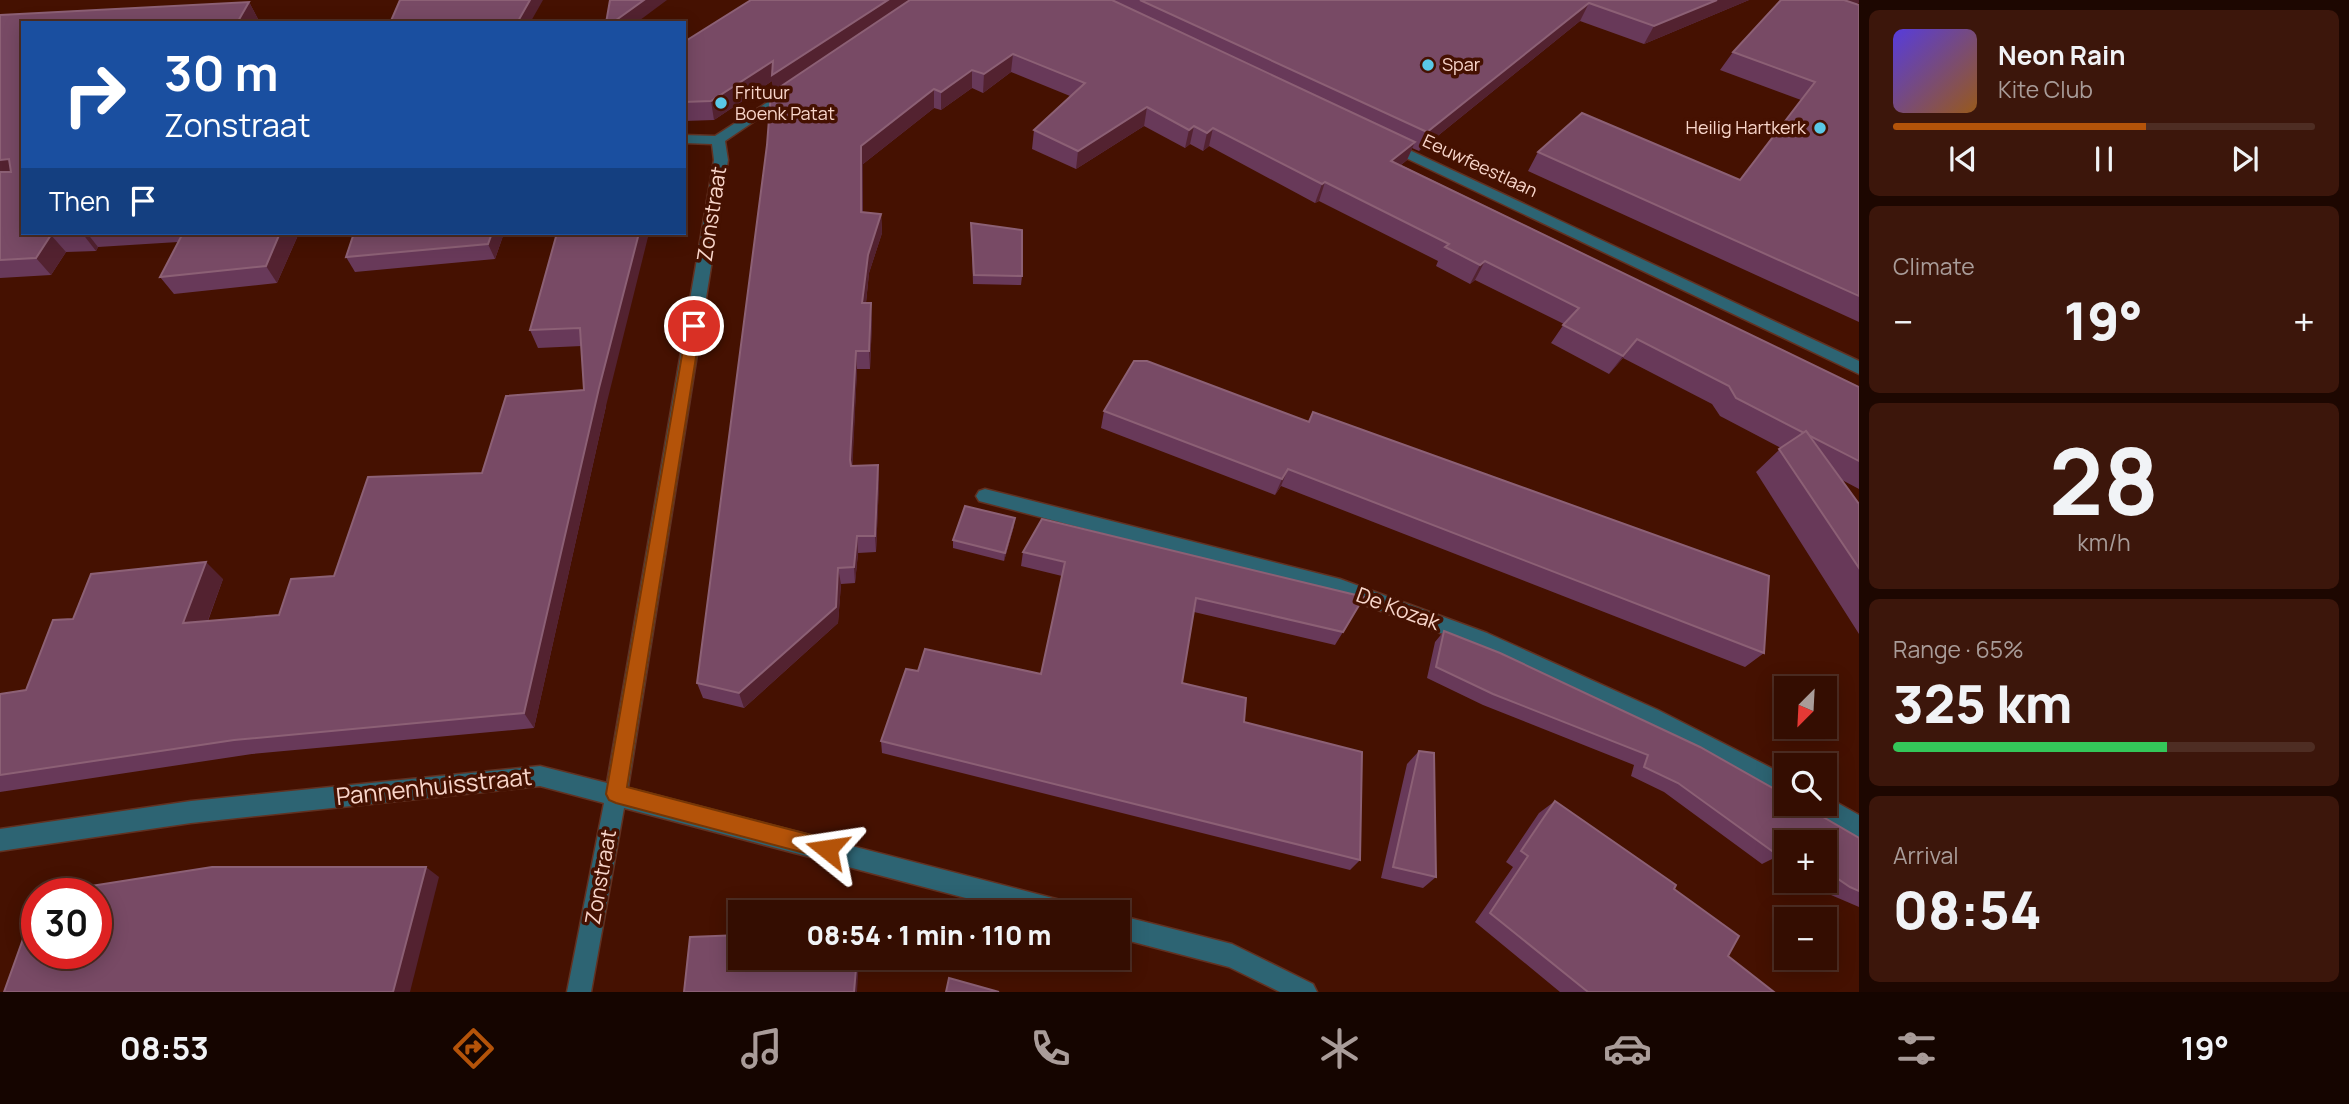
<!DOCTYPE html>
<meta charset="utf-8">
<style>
:root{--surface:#340d01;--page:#3c160b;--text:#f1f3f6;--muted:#a99c99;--line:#4e2d23;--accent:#b45309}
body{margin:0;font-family:Manrope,sans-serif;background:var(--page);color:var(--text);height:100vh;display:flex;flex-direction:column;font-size:26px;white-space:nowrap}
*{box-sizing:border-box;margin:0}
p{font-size:23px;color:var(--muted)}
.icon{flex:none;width:38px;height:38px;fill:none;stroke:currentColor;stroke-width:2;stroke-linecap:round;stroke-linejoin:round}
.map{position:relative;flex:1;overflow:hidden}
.details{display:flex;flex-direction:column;gap:10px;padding:10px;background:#1d0701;width:490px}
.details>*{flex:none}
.guide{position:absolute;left:21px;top:21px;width:665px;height:214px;border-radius:0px;box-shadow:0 4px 18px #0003,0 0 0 2px var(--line);background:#1a4fa0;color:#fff;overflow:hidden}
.needle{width:46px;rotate:204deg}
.fabs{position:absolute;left:1774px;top:676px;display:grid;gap:14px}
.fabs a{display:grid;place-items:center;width:63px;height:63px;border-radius:0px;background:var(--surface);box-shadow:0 4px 18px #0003,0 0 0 2px var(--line);font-size:35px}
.speed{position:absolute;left:21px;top:878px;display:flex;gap:14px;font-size:35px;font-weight:700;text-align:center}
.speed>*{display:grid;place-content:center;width:91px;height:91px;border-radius:50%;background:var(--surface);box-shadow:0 4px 18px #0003,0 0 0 2px var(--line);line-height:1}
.speed .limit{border:10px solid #d22;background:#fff;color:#111}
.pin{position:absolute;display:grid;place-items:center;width:60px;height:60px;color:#fff;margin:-30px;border:4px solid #fff;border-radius:50%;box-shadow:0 2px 7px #0007}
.me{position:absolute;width:77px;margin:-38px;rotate:285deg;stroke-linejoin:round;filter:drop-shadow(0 0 5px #0008)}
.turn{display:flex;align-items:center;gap:24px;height:147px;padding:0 28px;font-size:32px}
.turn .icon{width:91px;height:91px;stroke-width:2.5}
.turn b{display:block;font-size:49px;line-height:60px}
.then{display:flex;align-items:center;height:66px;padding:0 28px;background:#0003;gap:14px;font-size:26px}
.big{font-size:52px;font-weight:800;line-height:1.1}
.details .widget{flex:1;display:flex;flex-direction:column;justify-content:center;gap:10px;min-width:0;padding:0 24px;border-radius:10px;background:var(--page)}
.details .dial{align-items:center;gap:0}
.dial b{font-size:91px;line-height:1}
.song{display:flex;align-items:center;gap:21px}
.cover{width:84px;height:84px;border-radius:10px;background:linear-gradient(135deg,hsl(250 70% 55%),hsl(30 70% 35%))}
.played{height:7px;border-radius:4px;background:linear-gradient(90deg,var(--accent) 60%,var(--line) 60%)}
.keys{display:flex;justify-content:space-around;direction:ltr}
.heat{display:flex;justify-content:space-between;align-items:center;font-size:38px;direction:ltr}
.charge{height:10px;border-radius:5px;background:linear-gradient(90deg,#34c759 65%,var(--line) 0)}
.trip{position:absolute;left:728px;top:900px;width:402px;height:70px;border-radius:0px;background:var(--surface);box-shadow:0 4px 18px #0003,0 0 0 2px var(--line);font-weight:800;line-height:70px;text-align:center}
.tabs{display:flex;height:112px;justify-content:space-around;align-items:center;background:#150500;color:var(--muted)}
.tabs .icon{width:49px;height:49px}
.tabs .selected{color:var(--accent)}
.tabs b{font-size:32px;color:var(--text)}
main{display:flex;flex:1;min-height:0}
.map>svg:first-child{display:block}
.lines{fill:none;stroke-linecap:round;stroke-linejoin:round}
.minor-casing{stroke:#623121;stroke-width:3}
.minor{fill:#2d6473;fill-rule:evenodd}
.wall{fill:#683959}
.shaded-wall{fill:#532230}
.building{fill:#784a65;stroke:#8c6075;stroke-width:2}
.route{fill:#b45309;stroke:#753606;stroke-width:2}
.poi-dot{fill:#5ac8e6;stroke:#451101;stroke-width:2.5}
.labels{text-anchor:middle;stroke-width:7;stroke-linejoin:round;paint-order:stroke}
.far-poi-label{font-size:18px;fill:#f9d6cb;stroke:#451101;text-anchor:start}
.far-street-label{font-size:18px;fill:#f9d6cb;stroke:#451101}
.street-label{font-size:21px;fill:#f9d6cb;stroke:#451101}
.near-street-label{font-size:24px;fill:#f9d6cb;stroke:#451101}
</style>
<main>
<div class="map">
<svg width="1859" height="992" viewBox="0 0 1859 992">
<rect width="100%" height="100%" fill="#451101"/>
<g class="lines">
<!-- minor casing -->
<g class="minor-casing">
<g id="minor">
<polygon points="788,89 794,93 792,96 725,141 728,160 628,788 1064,901 1072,904 1075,912 1019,912 624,808 591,992 567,992 604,803 540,786 191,823 0,851 0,829 191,801 540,766 607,783 714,160 712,144 684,143 684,135 715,136"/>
<polygon points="1388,140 1859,361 1859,374 1383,147 1383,141"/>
<polygon points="985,489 1340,579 1487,633 1658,710 1787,776 1787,797 1644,724 1473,645 1332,593 979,501 976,496 979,491"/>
<polygon points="1825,796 1859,815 1859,838 1809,810 1806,803 1825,803"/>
<polygon points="1118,915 1232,944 1313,984 1317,992 1280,992 1229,967 1118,938"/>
</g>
</g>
<!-- minor -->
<use href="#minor" class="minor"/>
</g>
<!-- wall -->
<g class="wall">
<polygon points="751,0 1749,0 1644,44 1580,21 1419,151 1412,148 1407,160 1401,165 1859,387 1859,489 1842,480 1859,504 1859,634 1756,472 1781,448 1720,416 1712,404 1623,358 1609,374 1551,343 1564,324 1475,280 1470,284 1436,266 1438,261 1319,201 1315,203 1209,146 1203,151 1190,144 1185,148 1144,126 1076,169 1032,149 1034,130 1070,96 1011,72 983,93 972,88 941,110 934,108 863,164 863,212 881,214 882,233 869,273 866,303 872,321 870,369 857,369 852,466 878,465 879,483 876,552 858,553 855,583 841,584 838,623 744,708 703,698 697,683 774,91 772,81 714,120 684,121 684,42"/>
<polygon points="249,2 258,19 256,23 23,23 23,233 299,233 277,283 174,294 160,277 178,242 98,247 96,251 66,252 51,275 0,278 0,15"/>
<polygon points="1856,4 1859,5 1859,322 1528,171 1538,152 1740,180 1801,100 1720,70 1733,52"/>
<polygon points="971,223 1022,276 1021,285 973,284"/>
<polygon points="354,233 504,233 495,259 355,272 346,257"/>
<polygon points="557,233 606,406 534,728 252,754 0,792 0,694 26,690 73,619 223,579 208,621 279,615 482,473 584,390 582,346 538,348 530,330"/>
<polygon points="1104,411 1308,421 1313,412 1764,653 1745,667 1281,486 1275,495 1101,428"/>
<polygon points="1014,526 1004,561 953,548 953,540"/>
<polygon points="1023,552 1343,632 1335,645 1194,612 1182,683 1244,722 1360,860 1350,870 882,753 881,741 918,671 1041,674 1062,576 1021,566"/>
<polygon points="1444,631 1859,838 1859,907 1831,895 1810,880 1825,880 1825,842 1787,842 1787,864 1776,857 1762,864 1664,792 1631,776 1634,765 1483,705 1427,678 1435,642"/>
<polygon points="1419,751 1436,877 1423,888 1381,878 1407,764"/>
<polygon points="1555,801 1674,889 1728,956 1774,992 1560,992 1475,922 1513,867 1506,862 1539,813"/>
</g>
<!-- shaded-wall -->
<g class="shaded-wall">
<polygon points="530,0 543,0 530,23 517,23"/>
<polygon points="644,0 667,0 636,23 612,23"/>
<polygon points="888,0 915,0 774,94 772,81 714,120 711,101 773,61"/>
<polygon points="1717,0 1749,0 1644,44 1654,26"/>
<polygon points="1839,0 1859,0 1859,3 1827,17"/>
<polygon points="249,2 258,19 256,23 237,23"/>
<polygon points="1589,3 1580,21 1419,151 1427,132"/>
<polygon points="1013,54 1011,72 983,93 984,74"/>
<polygon points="972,70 972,88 941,110 941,92"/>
<polygon points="934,89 934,108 863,164 862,230 861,212 861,146"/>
<polygon points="1147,107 1144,126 1076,169 1078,151"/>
<polygon points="1194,126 1190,144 1185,148 1189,130"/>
<polygon points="1213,128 1209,146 1203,151 1207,133"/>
<polygon points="1415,142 1407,160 1383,179 1391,161"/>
<polygon points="9,159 23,176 0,180 0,160"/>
<polygon points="1325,182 1319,201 1315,203 1322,184"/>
<polygon points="881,214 882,233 869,273 864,321 862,303 868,255"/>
<polygon points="82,233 87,233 98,247 96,251"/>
<polygon points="280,233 299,233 277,283 266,266"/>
<polygon points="492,233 504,233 495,259 488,244"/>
<polygon points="639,233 649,233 606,406 534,728 524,713 599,388"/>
<polygon points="51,235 66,252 51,275 36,258"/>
<polygon points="1485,261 1475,280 1470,284 1480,265"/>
<polygon points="871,303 872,321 870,369 869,351"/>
<polygon points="1637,339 1623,358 1609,374 1623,356"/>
<polygon points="856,351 857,369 852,477 850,460"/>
<polygon points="878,465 879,483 876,552 875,536"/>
<polygon points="1288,469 1281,486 1275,495 1282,479"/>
<polygon points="1015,518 1014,526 1004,561 1005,553"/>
<polygon points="857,536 858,553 855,583 854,567"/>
<polygon points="206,562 223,579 201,639 183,623"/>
<polygon points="838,568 841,584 838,623 744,708 739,693"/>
<polygon points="426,867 439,877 410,992 393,992"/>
<polygon points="857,957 859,957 859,959 857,992 854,992"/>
</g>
<!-- building -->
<g class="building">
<polygon points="400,0 530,0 517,23 390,23"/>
<polygon points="610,0 644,0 612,23 606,23"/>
<polygon points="751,0 888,0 772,75 773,61 711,101 684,102 684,42"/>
<polygon points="910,0 1112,0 1415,142 1391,161 1859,387 1859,461 1810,436 1806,431 1804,433 1736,398 1729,386 1637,339 1623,356 1563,325 1579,308 1485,261 1480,265 1445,247 1449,244 1325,182 1322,184 1213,128 1207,133 1194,126 1189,130 1147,107 1078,151 1034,130 1085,83 1013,54 984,74 972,70 941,92 934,89 861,146 861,212 881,214 868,255 862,303 871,303 869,351 856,351 850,460 851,466 878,465 875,536 857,536 854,567 838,568 836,607 739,693 697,683 767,145 771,93"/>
<polygon points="1140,0 1717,0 1654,26 1589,3 1427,132"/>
<polygon points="1781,0 1844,0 1859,5 1859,296 1538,152 1582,113 1740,180 1815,82 1733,52"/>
<polygon points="249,2 237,23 23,23 23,233 82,233 51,235 36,258 0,260 0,172 11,172 9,159 0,160 0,15"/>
<polygon points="971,223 1022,230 1022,276 974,275"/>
<polygon points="183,233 280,233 266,266 160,277"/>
<polygon points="354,233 492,233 488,244 346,257"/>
<polygon points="557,233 639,233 599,388 524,713 234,740 0,775 0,694 26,690 53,620 73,619 91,574 206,562 183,623 279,615 291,579 334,576 368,477 482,473 506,396 584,390 580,328 530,330"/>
<polygon points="1134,361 1147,361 1309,422 1313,412 1769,576 1764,653 1288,469 1282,479 1104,411"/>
<polygon points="1806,431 1859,504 1859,568 1779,449"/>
<polygon points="965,506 1015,518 1005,553 953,540"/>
<polygon points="1042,519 1364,597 1343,632 1196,598 1182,683 1246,698 1244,722 1362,752 1360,860 881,741 906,669 918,671 925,649 1041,674 1065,562 1023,552"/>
<polygon points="1444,631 1500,653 1700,747 1787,796 1787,803 1799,803 1859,838 1859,891 1850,887 1825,870 1825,842 1787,842 1787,844 1786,843 1779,856 1678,783 1644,767 1648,755 1493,694 1436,667"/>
<polygon points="1419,751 1434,753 1436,877 1393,867"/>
<polygon points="1555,801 1676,885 1674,889 1739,936 1728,956 1774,992 1588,992 1490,913 1528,856 1521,851"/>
<polygon points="212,867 426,867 393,992 4,992 37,900 37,954 96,954 96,894 40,894"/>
<polygon points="740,935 740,957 857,957 854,992 684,992 690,937"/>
<polygon points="949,978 999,992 946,992"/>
</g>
<!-- route -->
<polygon class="route" points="694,321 701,326 627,787 827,839 834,842 837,849 834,856 827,859 616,803 609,800 606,794 687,326"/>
<!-- markers -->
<g class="poi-dot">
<circle cx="1428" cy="65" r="7"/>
<circle cx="721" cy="103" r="7"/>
<circle cx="1820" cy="128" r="7"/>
</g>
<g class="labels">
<!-- far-poi labels -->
<g class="far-poi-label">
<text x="1442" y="71">Spar</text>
<text x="735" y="99">Frituur<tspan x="735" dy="21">Boenk Patat</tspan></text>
<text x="1806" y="134" text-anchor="end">Heilig Hartkerk</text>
</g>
<!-- far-street labels -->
<g class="far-street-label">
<text transform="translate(1480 166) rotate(25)" y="6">Eeuwfeestlaan</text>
</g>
<!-- street labels -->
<g class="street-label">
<text transform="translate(712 214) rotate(-81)" y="7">Zonstraat</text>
<text transform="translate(1398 609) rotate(20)" y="7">De Kozak</text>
<text transform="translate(601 877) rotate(-80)" y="7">Zonstraat</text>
</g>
<!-- near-street labels -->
<g class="near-street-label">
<text transform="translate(434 787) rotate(-6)" y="8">Pannenhuisstraat</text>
</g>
</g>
</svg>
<div class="fabs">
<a><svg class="needle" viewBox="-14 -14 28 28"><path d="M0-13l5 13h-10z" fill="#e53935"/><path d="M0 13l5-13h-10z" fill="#a99c99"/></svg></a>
<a><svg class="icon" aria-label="search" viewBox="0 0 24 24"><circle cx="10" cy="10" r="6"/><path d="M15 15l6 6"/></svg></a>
<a>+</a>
<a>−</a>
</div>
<div class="speed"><div class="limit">30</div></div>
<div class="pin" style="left:694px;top:326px;background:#d93025"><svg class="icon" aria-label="arrive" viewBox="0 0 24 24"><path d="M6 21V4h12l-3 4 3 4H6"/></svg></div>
<svg class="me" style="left:827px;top:849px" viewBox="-20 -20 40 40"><path d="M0-17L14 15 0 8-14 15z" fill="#b45309" stroke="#fff" stroke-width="4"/></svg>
<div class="trip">08:54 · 1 min · 110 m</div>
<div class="guide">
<div class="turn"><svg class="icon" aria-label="right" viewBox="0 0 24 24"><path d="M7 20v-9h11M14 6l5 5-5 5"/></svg><div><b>30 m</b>Zonstraat</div></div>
<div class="then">Then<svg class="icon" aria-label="arrive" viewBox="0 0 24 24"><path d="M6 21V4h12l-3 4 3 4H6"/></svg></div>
</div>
</div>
<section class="details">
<div class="widget">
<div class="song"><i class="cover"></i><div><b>Neon Rain</b><p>Kite Club</p></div></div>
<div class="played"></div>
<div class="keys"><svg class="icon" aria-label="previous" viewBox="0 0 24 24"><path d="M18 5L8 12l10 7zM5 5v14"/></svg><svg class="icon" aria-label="pause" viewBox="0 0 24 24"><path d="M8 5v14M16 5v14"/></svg><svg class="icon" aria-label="next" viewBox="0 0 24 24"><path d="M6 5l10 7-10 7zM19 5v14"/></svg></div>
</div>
<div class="widget"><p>Climate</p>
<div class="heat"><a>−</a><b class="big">19°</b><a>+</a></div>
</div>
<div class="widget dial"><b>28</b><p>km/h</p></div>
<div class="widget"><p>Range · 65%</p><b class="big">325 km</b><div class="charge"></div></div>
<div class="widget"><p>Arrival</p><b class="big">08:54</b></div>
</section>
</main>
<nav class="tabs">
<b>08:53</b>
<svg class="icon selected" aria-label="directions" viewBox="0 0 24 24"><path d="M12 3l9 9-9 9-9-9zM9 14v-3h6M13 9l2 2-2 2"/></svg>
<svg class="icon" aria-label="music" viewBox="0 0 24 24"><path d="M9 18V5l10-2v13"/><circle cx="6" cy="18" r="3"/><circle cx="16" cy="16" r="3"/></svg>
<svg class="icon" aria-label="phone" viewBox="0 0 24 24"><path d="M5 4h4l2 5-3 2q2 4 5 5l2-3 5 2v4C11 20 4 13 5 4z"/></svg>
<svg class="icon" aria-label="climate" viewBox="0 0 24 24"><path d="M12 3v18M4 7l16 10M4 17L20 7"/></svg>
<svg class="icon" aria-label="car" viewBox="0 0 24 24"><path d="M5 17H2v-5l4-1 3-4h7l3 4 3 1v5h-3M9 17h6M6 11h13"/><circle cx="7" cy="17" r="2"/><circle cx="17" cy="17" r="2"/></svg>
<svg class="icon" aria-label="filters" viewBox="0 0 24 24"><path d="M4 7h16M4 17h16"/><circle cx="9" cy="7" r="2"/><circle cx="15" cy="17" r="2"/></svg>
<b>19°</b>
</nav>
